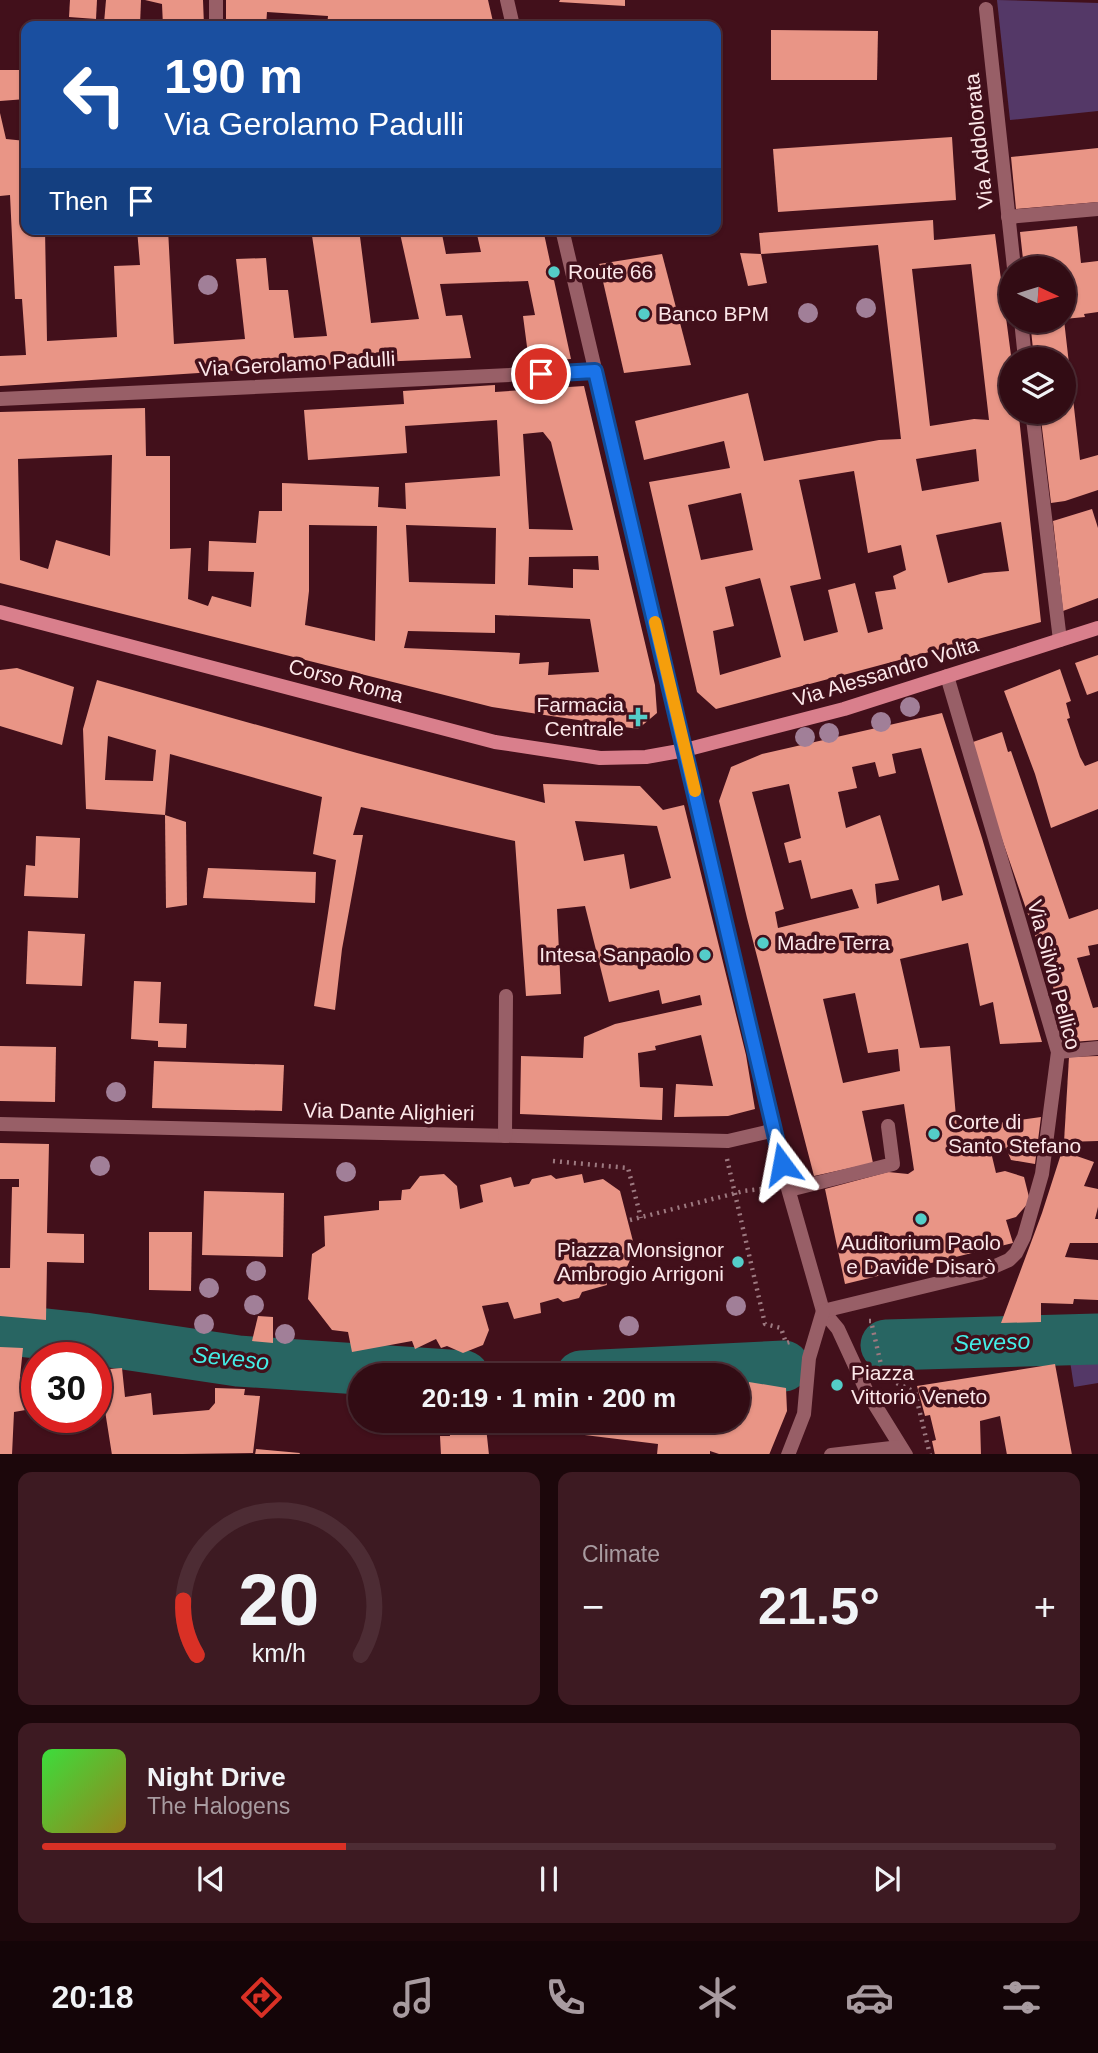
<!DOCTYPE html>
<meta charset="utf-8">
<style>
:root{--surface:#320c14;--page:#3d1a22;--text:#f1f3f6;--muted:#a89ba0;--line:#4d2c34;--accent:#d93025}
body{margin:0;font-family:Arial,sans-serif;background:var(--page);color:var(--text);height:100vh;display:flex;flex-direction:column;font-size:26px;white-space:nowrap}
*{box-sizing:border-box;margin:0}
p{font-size:23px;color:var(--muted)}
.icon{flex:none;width:38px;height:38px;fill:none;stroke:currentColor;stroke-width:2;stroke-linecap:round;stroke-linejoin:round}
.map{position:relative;height:1454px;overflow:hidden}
.sheet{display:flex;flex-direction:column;gap:18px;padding:18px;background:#1c070b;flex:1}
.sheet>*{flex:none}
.guide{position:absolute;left:21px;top:21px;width:700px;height:214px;border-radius:14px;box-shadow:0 2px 5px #0004,0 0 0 2px var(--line);background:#1a4fa0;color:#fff;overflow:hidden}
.needle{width:46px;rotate:94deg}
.tools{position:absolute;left:999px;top:256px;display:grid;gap:14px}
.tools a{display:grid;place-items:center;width:77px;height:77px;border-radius:50%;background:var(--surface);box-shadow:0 2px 5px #0004,0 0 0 2px var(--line);font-size:35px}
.speed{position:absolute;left:21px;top:1342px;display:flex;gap:14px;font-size:35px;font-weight:700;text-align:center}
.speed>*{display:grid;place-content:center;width:91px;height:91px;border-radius:50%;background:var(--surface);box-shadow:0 2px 5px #0004,0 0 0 2px var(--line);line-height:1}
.speed .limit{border:10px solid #d22;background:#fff;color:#111}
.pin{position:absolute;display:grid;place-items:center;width:60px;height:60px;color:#fff;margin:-30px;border:4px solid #fff;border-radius:50%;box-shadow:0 2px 7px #0007}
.me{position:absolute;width:77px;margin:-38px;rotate:347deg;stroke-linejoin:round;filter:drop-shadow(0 0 5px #0008)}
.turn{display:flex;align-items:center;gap:24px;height:147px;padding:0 28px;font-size:32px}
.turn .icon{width:91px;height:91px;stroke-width:2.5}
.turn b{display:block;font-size:49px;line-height:60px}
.then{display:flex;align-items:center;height:66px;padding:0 28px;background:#0003;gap:14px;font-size:26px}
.big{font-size:52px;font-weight:800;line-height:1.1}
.sheet .widget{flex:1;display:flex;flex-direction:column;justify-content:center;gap:10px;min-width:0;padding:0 24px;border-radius:14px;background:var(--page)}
.sheet .dial{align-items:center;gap:0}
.dial svg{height:182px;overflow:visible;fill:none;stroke:var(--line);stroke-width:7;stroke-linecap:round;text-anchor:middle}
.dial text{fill:var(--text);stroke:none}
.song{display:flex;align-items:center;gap:21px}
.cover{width:84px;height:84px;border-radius:10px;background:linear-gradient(135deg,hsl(120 70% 55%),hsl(50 70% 35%))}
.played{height:7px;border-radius:4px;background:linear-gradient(90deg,var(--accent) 30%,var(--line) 30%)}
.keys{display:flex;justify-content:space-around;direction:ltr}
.heat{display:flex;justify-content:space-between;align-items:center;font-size:38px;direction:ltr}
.sheet .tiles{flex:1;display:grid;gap:18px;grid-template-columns:1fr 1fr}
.widget:last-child{grid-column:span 2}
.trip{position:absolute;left:348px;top:1363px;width:402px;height:70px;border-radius:35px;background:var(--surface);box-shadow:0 2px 5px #0004,0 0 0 2px var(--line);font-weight:800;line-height:70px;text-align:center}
.dock{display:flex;height:112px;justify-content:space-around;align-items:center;background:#140508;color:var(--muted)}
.dock .icon{width:49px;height:49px}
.dock .selected{color:var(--accent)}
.dock b{font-size:32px;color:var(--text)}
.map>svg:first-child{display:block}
.green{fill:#543867}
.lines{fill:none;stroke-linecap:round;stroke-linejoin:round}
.river{stroke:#286562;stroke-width:51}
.building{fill:#e99586;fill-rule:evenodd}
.path{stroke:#9d7980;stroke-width:4.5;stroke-dasharray:2 5;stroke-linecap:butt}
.lane{stroke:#985f67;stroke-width:14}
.street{stroke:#985f67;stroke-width:14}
.secondary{stroke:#d97f8c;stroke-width:14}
.tree{fill:#a17f98}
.route-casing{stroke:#114b97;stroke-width:18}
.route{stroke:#1a73e8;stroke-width:12}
.slow{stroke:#f59e0b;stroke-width:12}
.poi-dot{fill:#54cdc8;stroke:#42101b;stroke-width:2.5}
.labels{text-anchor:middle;stroke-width:7;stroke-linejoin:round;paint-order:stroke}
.street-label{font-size:21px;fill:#fce7e9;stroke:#42101b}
.poi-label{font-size:21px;fill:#fce7e9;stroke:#42101b;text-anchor:start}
.water-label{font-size:23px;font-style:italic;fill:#44eee7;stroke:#42101b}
</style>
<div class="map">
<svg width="1098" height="1455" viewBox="0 0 1098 1455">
<rect width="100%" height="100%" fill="#42101b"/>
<!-- green -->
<g class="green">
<polygon points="997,0 1098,3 1098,111 1010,120"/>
<polygon points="1098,1357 1098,1383 1074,1387 1070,1361"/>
</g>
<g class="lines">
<!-- river -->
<g class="river">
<polyline points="0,1329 84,1338 238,1361 464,1376"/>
<polyline points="886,1345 1098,1339"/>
<polyline points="581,1376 784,1366"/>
</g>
</g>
<!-- building -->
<g class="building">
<polygon points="70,0 97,0 96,19 69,17"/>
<polygon points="106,0 141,0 140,25 104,23"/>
<polygon points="145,0 203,0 204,26 163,26 162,4"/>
<polygon points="226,0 488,0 494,26 379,24 379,26 327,26 328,16 267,12 266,26 226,26"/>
<polygon points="560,0 625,0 625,6 559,2"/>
<polygon points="771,30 878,31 877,80 771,80"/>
<polygon points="0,70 26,70 26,99 0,101"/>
<polygon points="0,113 6,139 26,141 26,229 45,229 47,341 117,337 114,266 140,265 137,229 168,229 174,344 245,339 236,259 266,258 269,290 288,290 294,338 327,336 311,229 359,229 371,323 419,319 399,229 441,229 446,254 481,252 476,230 543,229 571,359 529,362 523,316 535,315 528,281 440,284 446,316 462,315 471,358 354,363 0,386 0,356 26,355 22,299 15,299 10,195 0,196"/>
<polygon points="952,137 956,200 778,212 773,149"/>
<polygon points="1098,148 1098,202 1016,209 1011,157"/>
<path d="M933,220L934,240L995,234L1012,363V411H1019V417L1041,622L716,709L697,692L649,482L730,468L724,441L644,460L635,421L748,393L764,461L879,440L901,439L878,245L761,254L759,233ZM971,264L989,420L974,419L930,426L912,269ZM976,449L979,481L922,491L916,459ZM854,471L868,553L901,545L906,570L893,576L896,589L875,592L883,629L868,633L855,583L828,590L838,632L804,641L790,586L821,579L799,480ZM741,493L753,550L701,560L688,505ZM1001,522L1009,571L984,573L948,583L936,535ZM760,578L781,657L720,675L713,631L734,626L725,587Z"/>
<polygon points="1077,226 1081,263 1098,261 1098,312 1084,314 1085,317 1064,319 1064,268 1024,268 1020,232"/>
<polygon points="647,229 700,229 700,232 648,235"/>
<polygon points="740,253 761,254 767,283 748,286"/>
<polygon points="662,254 691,365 624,373 599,264"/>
<polygon points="1030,320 1064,320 1080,460 1098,455 1098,490 1065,501 1051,503 1040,411 1064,411 1064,359 1034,359"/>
<path d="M495,385V392L584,386L655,685L657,713L638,729L492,707L0,583V412L145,408L146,456H170V549L191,548L188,599L208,606L212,596L251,607L254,572L208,571L209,541L256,543L259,511H282V483L379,487L378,507L406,509L405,483L500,476L497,420L405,426L407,453L308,460L304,410L404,404L403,391ZM543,432L551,442L573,530L529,529L523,434ZM112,455L110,556L56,540L48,569L20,560L18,459ZM309,525L377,526L375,641L305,625L309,591ZM406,525L496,528L495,584L409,582ZM598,556L599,570L573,569V588L528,585L529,557ZM495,615L590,619L599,672L548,675L549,662L519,664L520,653L404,648L408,631L495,633Z"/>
<polygon points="1092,509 1098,528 1098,598 1063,611 1053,521"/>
<polygon points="1098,655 1098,691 1087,695 1075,663"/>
<polygon points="17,668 74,687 62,745 0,726 0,670"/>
<polygon points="1060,669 1071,701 1066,703 1070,718 1067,719 1080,757 1085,766 1098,761 1098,809 1051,828 1035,774 1004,691"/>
<path d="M97,680L357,753L545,803L543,784L640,786L663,810L684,805L746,1055L755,1109L728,1116L674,1117L676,1084L713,1086L701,1035L655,1046L656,1050L638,1053L640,1087L663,1088L662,1120L520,1114L521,1056L583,1058L584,1037L615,1024L702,1005L700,995L662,1004L659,990L609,1002L585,906L557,909L561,994L526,996L515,841L361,807L353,835H363L342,949L335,1010L314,1006L336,860L313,854L322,797L170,754L165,815L86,809L83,729ZM108,736L156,750L153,781L105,780ZM575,821L657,826L671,878L630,889L624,854L584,861Z"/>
<path d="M942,713L982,838L1042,1042L1000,1044L993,1002L980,1006L968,943L900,959L920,1048L950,1046L957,1129L1041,1117L1035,1164L1011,1160L1006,1148L991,1152L996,1173L1005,1171L1024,1177L1030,1201L1016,1217L1006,1220L1013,1243L845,1284L825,1189L888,1172L908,1174L914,1170L904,1104L862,1111L873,1163L814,1176L747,918L719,801L731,767L762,754ZM921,748L963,895L942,901L939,885L877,904L875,884L899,880L880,815L846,828L838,792L857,788L852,767L875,762L879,777L896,773L892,754ZM789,784L801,838L784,843L789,863L801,860L811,899L852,889L859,908L778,928L775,912L784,909L752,792ZM855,993L868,1053L898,1049L900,1071L843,1083L823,999Z"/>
<polygon points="1002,732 1008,752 1011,751 1069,919 1098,909 1098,944 1088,946 1090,955 1077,958 1093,1008 1098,1007 1098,1040 1072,1042 995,819 973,742"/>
<polygon points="165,815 186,822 187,905 166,908"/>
<polygon points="36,836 80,838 78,898 24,896 26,865 35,866"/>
<polygon points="208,868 316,872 315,903 203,898"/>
<polygon points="28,931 85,934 82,986 26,984"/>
<polygon points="134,981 161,982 159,1023 187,1024 186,1048 158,1047 158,1041 131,1039"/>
<polygon points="0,1046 56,1047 55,1102 0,1101"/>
<polygon points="1098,1056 1098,1141 1064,1142 1069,1057"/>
<polygon points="154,1061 284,1065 282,1111 152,1108"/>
<polygon points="0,1143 49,1144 47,1233 84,1234 84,1263 47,1262 46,1320 0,1316 0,1268 10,1268 12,1187 19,1187 19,1179 0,1179"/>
<polygon points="1062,1151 1094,1162 1084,1186 1098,1189 1098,1207 1095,1219 1098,1219 1098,1243 1070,1243 1065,1257 1098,1260 1098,1300 1074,1299 1073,1304 1041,1303 1041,1322 1001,1323 1042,1213"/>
<polygon points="444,1174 457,1186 460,1209 483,1202 480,1185 511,1177 514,1187 529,1184 532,1179 551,1175 556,1179 582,1174 584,1183 603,1179 620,1191 635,1249 625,1271 605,1276 607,1285 582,1292 579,1298 563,1302 558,1298 540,1303 541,1313 514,1319 508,1302 482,1306 489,1330 483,1345 463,1353 447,1346 441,1348 436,1339 415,1349 412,1341 352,1352 348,1332 332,1330 308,1299 312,1254 325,1246 324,1216 379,1210 379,1201 401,1200 402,1190 410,1189 420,1176"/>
<polygon points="204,1191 284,1193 283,1257 202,1255"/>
<polygon points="149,1232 192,1232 191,1291 149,1290"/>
<polygon points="258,1316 273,1317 273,1343 252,1341"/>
<polygon points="0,1347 23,1348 20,1377 37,1375 37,1408 14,1412 12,1455 0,1455"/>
<polygon points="1055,1364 1072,1455 1007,1455 1000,1416 980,1421 981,1455 935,1455 932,1441 936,1440 930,1415 925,1416 917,1386"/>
<polygon points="122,1368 125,1397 151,1393 153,1415 209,1410 215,1403 215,1388 245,1389 244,1395 260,1396 253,1453 112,1455 103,1398 96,1399 96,1370"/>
<polygon points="749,1382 786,1388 787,1411 769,1455 722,1455 710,1451 710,1455 657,1455 658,1444 552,1431 486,1427 489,1455 441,1455 440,1436 450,1436 448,1421 734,1421 741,1423"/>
<polygon points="256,1449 300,1453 299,1455 255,1455"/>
</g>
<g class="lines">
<!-- path -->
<g class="path">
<polyline points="727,1159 765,1324 781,1328 786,1343 793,1341"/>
<polyline points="553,1161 628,1168 641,1218"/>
<polyline points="630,1220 744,1191 769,1188"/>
<polyline points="869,1321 871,1321 882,1369"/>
<polyline points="884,1377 915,1392 930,1455"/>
</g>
<!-- lane -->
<polyline class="lane" points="789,1190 893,1164 888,1126"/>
<!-- street -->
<g class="street">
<polyline points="216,0 216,26"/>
<polyline points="507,0 513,26"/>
<polyline points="986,9 1014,268"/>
<polyline points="1008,217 1098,209"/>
<polyline points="562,229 787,1185 823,1311 838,1329 867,1392 906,1455"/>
<polyline points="1021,320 1025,359"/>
<polyline points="0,399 595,371"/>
<polyline points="1032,411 1060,640"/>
<polyline points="1058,1052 1098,1048"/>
<polyline points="0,1124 728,1141 775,1130"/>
<polyline points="505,1136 506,996"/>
<polyline points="823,1311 980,1273 1009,1260 1016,1253 1024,1237 1042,1174 1058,1052 947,676"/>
<polyline points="788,1455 804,1414 809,1358 823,1311"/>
<polyline points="831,1455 900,1447"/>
</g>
<!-- secondary -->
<polyline class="secondary" points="0,612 495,742 600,758 646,757 685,750 844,709 1098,628"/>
</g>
<!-- trees -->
<g class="tree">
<circle cx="208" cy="285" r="10"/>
<circle cx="866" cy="308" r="10"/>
<circle cx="808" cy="313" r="10"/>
<circle cx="910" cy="707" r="10"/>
<circle cx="881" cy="722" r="10"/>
<circle cx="829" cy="733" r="10"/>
<circle cx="805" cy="737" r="10"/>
<circle cx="116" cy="1092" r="10"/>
<circle cx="100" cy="1166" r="10"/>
<circle cx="346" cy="1172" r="10"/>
<circle cx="256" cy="1271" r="10"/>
<circle cx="209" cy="1288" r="10"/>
<circle cx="254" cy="1305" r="10"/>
<circle cx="736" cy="1306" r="10"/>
<circle cx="204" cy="1324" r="10"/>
<circle cx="629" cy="1326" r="10"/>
<circle cx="285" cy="1334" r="10"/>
</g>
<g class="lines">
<!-- route casing -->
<g class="route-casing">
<polyline id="route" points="541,374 595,371 782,1164"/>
</g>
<!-- route -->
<use href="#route" class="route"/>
<!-- slow -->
<polyline class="slow" points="655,622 695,791"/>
</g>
<!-- markers -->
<g class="poi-dot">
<circle cx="554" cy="272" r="7"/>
<circle cx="644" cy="314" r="7"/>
<path d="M634.5 706.5h7v7h7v7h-7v7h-7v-7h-7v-7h7z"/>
<circle cx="763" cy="943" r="7"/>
<circle cx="705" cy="955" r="7"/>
<circle cx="934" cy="1134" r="7"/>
<circle cx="921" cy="1219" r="7"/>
<circle cx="738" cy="1262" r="7"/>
<circle cx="837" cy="1385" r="7"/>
</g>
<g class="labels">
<!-- street labels -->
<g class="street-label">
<text transform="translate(979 141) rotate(-96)" y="7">Via Addolorata</text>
<text transform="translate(297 364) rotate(-3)" y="7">Via Gerolamo Padulli</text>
<text transform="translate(886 672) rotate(-17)" y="7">Via Alessandro Volta</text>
<text transform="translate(346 681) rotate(15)" y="7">Corso Roma</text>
<text transform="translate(1054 975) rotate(75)" y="7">Via Silvio Pellico</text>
<text transform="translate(389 1112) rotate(1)" y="7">Via Dante Alighieri</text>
</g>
<!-- poi labels -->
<g class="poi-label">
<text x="568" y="279">Route 66</text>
<text x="658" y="321">Banco BPM</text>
<text x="624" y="712" text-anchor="end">Farmacia<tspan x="624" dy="24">Centrale</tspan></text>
<text x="777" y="950">Madre Terra</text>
<text x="691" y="962" text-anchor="end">Intesa Sanpaolo</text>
<text x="948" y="1129">Corte di<tspan x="948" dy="24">Santo Stefano</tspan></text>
<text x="921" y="1250" text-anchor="middle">Auditorium Paolo<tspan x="921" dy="24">e Davide Disarò</tspan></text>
<text x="724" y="1257" text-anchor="end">Piazza Monsignor<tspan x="724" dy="24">Ambrogio Arrigoni</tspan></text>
<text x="851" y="1380">Piazza<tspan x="851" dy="24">Vittorio Veneto</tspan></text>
</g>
<!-- water labels -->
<g class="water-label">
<text transform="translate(992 1342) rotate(-2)" y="8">Seveso</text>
<text transform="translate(231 1358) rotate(6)" y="8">Seveso</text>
</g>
</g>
</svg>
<div class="tools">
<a><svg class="needle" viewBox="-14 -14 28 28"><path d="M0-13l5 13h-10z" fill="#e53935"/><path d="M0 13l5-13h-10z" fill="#a89ba0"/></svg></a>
<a><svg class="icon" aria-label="layers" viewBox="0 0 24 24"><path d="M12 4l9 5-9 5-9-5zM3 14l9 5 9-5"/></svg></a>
</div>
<div class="speed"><div class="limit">30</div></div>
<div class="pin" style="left:541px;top:374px;background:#d93025"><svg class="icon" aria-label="arrive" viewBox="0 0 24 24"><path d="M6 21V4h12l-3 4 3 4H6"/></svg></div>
<svg class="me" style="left:782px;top:1164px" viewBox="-20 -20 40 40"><path d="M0-17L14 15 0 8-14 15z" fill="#1a73e8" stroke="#fff" stroke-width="4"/></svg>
<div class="trip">20:19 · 1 min · 200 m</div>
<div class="guide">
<div class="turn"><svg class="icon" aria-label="left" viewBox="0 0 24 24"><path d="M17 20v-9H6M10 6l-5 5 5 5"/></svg><div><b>190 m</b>Via Gerolamo Padulli</div></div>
<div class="then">Then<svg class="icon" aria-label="arrive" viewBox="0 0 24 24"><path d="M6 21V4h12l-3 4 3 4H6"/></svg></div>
</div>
</div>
<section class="sheet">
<div class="tiles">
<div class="widget dial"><svg viewBox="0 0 100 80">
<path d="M14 69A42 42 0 1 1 86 69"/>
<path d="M14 69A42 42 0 0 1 8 45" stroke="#d93025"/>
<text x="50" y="56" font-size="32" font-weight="700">20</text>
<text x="50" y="72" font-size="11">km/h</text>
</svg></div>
<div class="widget"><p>Climate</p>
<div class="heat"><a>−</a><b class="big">21.5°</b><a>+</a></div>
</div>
<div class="widget">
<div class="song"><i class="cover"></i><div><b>Night Drive</b><p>The Halogens</p></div></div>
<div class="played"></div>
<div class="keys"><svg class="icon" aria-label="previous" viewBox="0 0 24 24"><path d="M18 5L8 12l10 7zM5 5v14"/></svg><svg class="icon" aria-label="pause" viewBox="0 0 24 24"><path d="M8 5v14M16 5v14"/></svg><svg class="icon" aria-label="next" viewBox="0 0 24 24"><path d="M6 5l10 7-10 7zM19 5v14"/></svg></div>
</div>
</div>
</section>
<nav class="dock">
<b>20:18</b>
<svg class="icon selected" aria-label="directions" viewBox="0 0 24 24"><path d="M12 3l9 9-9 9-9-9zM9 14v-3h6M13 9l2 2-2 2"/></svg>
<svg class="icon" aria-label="music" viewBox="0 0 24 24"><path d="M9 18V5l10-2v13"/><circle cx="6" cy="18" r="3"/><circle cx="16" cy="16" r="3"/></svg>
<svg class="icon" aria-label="phone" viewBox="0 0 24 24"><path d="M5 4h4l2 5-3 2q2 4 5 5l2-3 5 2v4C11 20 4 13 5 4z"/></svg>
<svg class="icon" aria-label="climate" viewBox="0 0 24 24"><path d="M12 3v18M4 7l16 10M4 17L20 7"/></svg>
<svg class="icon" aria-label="car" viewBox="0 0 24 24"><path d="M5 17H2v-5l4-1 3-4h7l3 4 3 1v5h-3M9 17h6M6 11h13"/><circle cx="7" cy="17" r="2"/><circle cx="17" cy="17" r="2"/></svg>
<svg class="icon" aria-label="filters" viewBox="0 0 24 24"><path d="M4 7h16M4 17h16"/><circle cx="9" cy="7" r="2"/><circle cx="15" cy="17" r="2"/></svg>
</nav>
